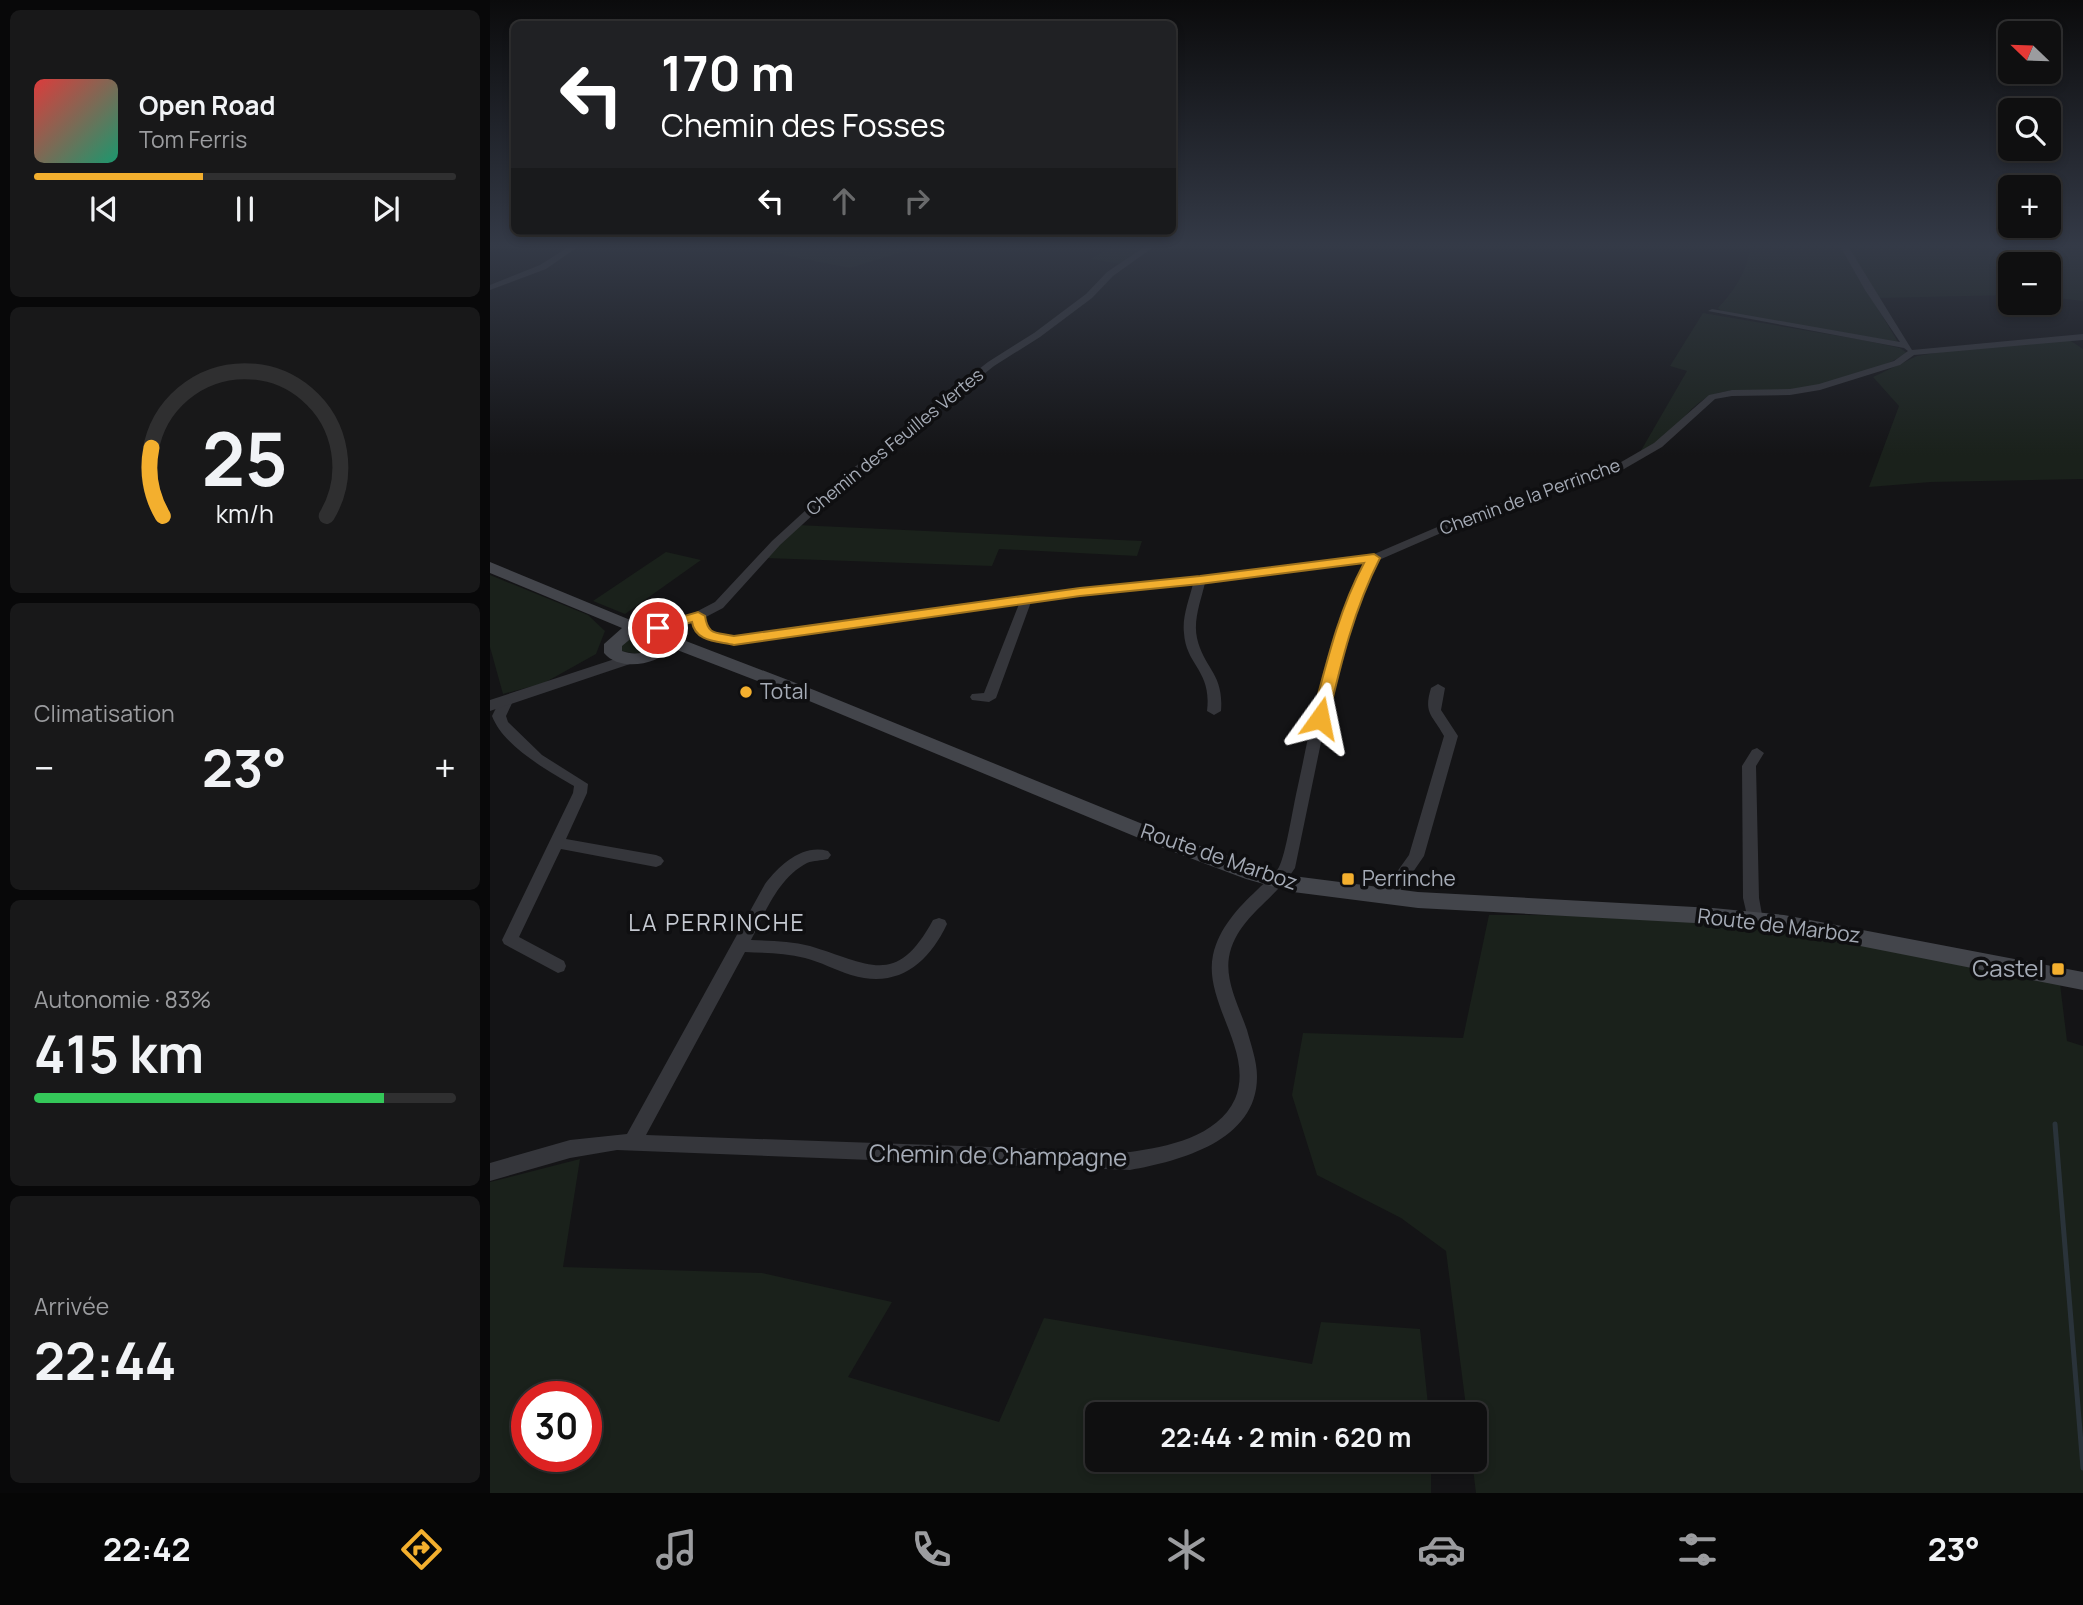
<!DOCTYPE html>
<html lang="fr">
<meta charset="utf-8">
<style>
:root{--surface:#0f0f10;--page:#181819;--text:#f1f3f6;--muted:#9b9c9f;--line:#2f2f30;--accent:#f3af2e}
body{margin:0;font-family:Manrope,sans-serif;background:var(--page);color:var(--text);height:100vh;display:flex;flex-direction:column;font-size:26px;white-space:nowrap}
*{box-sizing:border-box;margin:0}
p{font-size:23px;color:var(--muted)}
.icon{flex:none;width:38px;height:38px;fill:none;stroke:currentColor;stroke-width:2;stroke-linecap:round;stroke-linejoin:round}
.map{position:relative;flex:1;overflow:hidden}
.details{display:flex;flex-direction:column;gap:10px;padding:10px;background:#080809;width:490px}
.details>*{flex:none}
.banner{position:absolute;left:21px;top:21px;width:665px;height:214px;border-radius:10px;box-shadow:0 4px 10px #0003,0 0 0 2px var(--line);background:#202124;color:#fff;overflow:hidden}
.needle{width:46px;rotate:293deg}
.tools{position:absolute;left:1508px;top:21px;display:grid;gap:14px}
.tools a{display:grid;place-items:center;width:63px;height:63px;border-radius:10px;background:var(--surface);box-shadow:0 4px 10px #0003,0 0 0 2px var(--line);font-size:35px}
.speed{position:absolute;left:21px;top:1381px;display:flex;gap:14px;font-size:35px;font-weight:700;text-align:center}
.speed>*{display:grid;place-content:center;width:91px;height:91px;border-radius:50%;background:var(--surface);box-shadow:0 4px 10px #0003,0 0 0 2px var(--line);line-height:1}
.speed .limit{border:10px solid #d22;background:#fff;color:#111}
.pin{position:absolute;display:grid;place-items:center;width:60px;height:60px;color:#fff;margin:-30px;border:4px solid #fff;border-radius:50%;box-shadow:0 2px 7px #0007}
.me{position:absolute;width:77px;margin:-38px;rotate:12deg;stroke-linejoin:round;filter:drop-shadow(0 0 5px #0008)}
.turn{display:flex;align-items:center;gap:24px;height:147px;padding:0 35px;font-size:32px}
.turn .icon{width:91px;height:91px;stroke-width:2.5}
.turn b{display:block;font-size:49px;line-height:60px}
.lanes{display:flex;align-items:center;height:66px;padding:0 35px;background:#0003;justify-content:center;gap:35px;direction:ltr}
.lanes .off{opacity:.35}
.big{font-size:52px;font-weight:700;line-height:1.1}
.details .card{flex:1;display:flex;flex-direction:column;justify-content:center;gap:10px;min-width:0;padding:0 24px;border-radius:10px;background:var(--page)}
.details .dial{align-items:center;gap:0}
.dial svg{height:182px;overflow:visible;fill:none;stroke:var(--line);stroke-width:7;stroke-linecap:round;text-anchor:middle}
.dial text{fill:var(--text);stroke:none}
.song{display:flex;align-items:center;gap:21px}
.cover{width:84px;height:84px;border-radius:10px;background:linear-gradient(135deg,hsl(0 70% 55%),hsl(160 70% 35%))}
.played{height:7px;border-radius:4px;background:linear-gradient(90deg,var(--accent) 40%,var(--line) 40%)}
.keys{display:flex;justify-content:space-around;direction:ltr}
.heat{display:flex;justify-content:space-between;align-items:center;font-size:38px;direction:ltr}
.charge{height:10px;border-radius:5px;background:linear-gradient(90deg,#34c759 83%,var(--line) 0)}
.trip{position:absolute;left:595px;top:1402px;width:402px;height:70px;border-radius:10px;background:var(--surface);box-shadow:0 4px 10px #0003,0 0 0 2px var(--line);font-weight:700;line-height:70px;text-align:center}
.tab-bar{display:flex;height:112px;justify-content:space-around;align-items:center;background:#060606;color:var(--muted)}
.tab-bar .icon{width:49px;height:49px}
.tab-bar .on{color:var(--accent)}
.tab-bar b{font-size:32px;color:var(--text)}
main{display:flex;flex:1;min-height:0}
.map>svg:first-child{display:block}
.green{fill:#1a211b;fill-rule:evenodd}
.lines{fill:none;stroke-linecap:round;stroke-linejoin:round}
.stream{stroke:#2a333a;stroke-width:5}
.minor{fill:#35363b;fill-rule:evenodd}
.tertiary{fill:#35363b;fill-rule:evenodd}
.secondary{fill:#43454b;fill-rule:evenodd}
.route{fill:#f3af2e;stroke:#9e721e;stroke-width:2}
.poi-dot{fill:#f3af2e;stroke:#0f0f11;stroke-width:2.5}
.labels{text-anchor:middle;stroke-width:7;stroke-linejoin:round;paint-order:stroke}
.far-street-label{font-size:18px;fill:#a5abb6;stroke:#0f0f11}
.poi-label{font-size:21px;fill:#a5abb6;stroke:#0f0f11;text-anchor:start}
.street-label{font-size:21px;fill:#a5abb6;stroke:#0f0f11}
.neighbourhood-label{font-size:23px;letter-spacing:2px;fill:#c6cad2;stroke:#0f0f11}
.near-poi-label{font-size:24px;fill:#a5abb6;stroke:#0f0f11;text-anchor:end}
.near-street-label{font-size:24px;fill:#a5abb6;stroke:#0f0f11}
</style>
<main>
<section class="details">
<div class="card">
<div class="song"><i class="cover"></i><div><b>Open Road</b><p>Tom Ferris</p></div></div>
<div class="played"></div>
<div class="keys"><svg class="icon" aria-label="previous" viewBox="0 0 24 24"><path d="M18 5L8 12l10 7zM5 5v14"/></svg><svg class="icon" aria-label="pause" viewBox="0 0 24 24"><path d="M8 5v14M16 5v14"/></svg><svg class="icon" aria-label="next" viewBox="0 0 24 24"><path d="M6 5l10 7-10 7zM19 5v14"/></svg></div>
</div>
<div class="card dial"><svg viewBox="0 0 100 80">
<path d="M14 69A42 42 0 1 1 86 69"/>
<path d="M14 69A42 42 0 0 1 9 39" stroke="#f3af2e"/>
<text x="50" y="56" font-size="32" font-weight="700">25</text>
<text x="50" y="72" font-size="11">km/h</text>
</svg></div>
<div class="card"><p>Climatisation</p>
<div class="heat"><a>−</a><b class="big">23°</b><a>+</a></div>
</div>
<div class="card"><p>Autonomie · 83%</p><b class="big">415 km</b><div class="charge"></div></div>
<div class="card"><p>Arrivée</p><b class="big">22:44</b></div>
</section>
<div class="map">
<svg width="1593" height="1493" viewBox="0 0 1593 1493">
<rect width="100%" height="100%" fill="#141416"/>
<!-- green -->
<g class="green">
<polygon points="432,246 360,268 252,247 253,246"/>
<polygon points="622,246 658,246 630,264 601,259"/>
<path d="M1259,246H1350L1408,342L1233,312L1228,308C1242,294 1261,266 1259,246Z"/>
<polygon points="1357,246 1593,246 1593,301 1559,297 1559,264 1521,264 1521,295 1389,298"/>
<path d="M1213,313L1373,340L1410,348L1417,353C1384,373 1337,387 1299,390C1274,393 1244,385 1220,396C1202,404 1190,424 1176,436C1167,442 1158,448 1149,454L1197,371L1180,366Z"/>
<polygon points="1578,339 1593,349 1593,479 1441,482 1379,487 1409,406 1383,377 1427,356 1482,347"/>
<polygon points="307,525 652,541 647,556 509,549 502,566 275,558"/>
<polygon points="176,552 211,560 135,614 103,601"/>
<polygon points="0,575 98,615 115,631 106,654 54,683 13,694 0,647"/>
<polygon points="156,632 169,636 166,646 148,654 131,651 129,645 137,637"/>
<path d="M999,915C1101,915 1206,917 1308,933C1396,948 1483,967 1570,984L1577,1041L1593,1046V1493H986L982,1460H985V1414H977L956,1251L911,1218L827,1175L802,1095L813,1033L973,1038Z"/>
<path d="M90,1159L73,1267L272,1273L402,1302L358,1377L509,1422L554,1318L822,1364L831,1322L930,1329L939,1414H607V1460H941V1493H0V1182ZM37,1396H96V1456H37Z"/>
</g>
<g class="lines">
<!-- stream -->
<polyline class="stream" points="1565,1124 1593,1468"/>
<!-- minor -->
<g class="minor">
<polygon points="80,246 89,246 56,269 0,290 0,285 50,265"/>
<path d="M656,246H665L623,276L602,298L550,337L504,366L360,481L290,545L233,608L214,618L216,628L220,631L244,637L590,588L710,576L882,555L973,516L1126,465L1164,443L1219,395L1242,390L1300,389L1329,384L1404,361L1418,351L1414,348L1218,311L1222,309L1410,342L1375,290L1350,246H1358L1422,350L1593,334V340L1424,355L1410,365L1330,390L1300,395L1242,396L1225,399L1172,447L1134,469L981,520L889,560L874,587L847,665L805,868C785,900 746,918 739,957C735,981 749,1007 757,1030C761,1045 767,1061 767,1077C767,1141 690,1161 640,1170L127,1150L80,1158L0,1181V1163L80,1140L137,1134L275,884C290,865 312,844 338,851L341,855L338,859C331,861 324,860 317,863C288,878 275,913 261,940C281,941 301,941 320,946C380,964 406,988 443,920L449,918L455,920L457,924C438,964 408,989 361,975C345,970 331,962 315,958C295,953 275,953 255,952L156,1135L640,1152C676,1147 728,1137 745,1099C765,1051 713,1003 723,955C729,928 748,908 767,890C774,883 784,876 789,867C796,854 803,807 807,790C824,713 837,632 876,563L715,583C711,600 703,620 707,638C714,669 734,673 731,711L724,715L717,711C722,670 696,666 694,633C692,617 699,600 703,584L541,602L506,698L499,702L482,700L480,697L482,694L494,693L529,604L244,645C228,641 205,641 203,622L168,632L162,628L164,625L204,613L225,602L282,541L352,477L498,362L544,333L596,294L617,272Z"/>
<path d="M948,684L955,688L951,710L968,736L934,856L903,901H891L889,897L919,855L954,736C943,715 933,714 941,688Z"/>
<path d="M16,697L23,701L16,716L18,722L52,755L98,784L97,793L76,839L166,855L171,857L174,861L171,865L166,867L71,849L29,937L74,961L76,966L74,971L68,973L14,944L12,940L83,793L84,786C57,770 14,747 2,716L11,698Z"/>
<polygon points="1267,748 1274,753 1266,766 1269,898 1273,920 1271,924 1265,926 1259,924 1253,898 1252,766 1262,750"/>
</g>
<!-- tertiary -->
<polygon class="tertiary" points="140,654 146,656 148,659 146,662 0,711 0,700"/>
<!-- secondary -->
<path class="secondary" d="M0,562L150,624L180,626L188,638L324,690L682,836L769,867L803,876L928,892L1223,908L1294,915L1593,972V990L1294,931L1223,924L928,908L803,892L756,879L668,846L312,698L182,648C167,665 130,672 114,653V644L132,628L0,573ZM154,633L171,637C164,652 147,657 132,651V646L144,636Z"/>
</g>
<!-- sky -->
<linearGradient id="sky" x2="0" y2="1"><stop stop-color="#0b0b0c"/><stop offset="0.54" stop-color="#343a47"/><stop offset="1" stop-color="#343a47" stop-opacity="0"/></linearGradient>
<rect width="1593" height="455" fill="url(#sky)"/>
<!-- route -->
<path class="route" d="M884,554L890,558C864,609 851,663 838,718L830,723L822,718C836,665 848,612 874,563L710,584L590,596L244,645C228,641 205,642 202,622L168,632L161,628L163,625L208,612L215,616C218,636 226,632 244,636L590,588L710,576Z"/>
<!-- markers -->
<g class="poi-dot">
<circle cx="256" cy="692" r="7"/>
<rect x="851" y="872" width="14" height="14" rx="3.5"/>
<rect x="1561" y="962" width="14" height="14" rx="3.5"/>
</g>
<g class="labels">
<!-- far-street labels -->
<g class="far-street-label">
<text transform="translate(405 442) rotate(-39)" y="6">Chemin des Feuilles Vertes</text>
<text transform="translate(1040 497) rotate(-20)" y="6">Chemin de la Perrinche</text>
</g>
<!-- poi labels -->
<g class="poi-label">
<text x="270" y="699">Total</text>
<text x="872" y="886">Perrinche</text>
</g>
<!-- street labels -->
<g class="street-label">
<text transform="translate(729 857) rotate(19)" y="7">Route de Marboz</text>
<text transform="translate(1289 926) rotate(7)" y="7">Route de Marboz</text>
</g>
<!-- neighbourhood labels -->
<g class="neighbourhood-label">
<text x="227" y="931">LA PERRINCHE</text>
</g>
<!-- near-poi labels -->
<g class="near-poi-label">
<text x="1554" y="977">Castel</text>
</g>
<!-- near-street labels -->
<g class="near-street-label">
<text transform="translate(508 1156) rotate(1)" y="8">Chemin de Champagne</text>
</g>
</g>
</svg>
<div class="tools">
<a><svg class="needle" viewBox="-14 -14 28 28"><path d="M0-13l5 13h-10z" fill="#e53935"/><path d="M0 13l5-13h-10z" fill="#9b9c9f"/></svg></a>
<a><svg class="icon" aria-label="search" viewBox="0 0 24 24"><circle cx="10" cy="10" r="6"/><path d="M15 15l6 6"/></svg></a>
<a>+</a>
<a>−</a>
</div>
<div class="speed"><div class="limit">30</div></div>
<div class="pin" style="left:168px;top:628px;background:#d93025"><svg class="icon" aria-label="arrive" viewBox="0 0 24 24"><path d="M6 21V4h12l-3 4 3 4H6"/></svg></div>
<svg class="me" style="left:830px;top:718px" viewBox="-20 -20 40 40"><path d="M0-17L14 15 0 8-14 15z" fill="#f3af2e" stroke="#fff" stroke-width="4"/></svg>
<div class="trip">22:44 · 2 min · 620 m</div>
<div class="banner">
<div class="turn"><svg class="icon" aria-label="left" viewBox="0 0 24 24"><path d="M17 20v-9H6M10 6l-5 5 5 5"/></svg><div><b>170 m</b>Chemin des Fosses</div></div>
<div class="lanes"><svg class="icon" aria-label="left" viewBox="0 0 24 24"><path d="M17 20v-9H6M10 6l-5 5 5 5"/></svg><svg class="icon off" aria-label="ahead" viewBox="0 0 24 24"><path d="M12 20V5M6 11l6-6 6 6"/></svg><svg class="icon off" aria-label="right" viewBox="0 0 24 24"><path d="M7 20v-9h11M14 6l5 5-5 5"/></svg></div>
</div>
</div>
</main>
<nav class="tab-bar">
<b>22:42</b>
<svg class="icon on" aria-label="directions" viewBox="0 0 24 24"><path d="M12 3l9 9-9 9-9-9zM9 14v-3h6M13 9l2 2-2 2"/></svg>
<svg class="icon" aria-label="music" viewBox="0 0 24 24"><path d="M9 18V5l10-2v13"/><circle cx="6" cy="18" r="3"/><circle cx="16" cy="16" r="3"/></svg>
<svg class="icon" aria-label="phone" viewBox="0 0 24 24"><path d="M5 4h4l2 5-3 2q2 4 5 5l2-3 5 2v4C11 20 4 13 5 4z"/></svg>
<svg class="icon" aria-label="climate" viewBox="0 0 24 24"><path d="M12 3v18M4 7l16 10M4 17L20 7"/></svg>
<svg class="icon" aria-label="car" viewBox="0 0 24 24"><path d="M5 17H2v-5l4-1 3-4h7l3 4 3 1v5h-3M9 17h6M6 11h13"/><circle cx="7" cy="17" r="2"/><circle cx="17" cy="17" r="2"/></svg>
<svg class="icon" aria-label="filters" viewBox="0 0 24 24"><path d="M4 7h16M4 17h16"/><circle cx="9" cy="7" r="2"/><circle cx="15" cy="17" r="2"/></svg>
<b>23°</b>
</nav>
